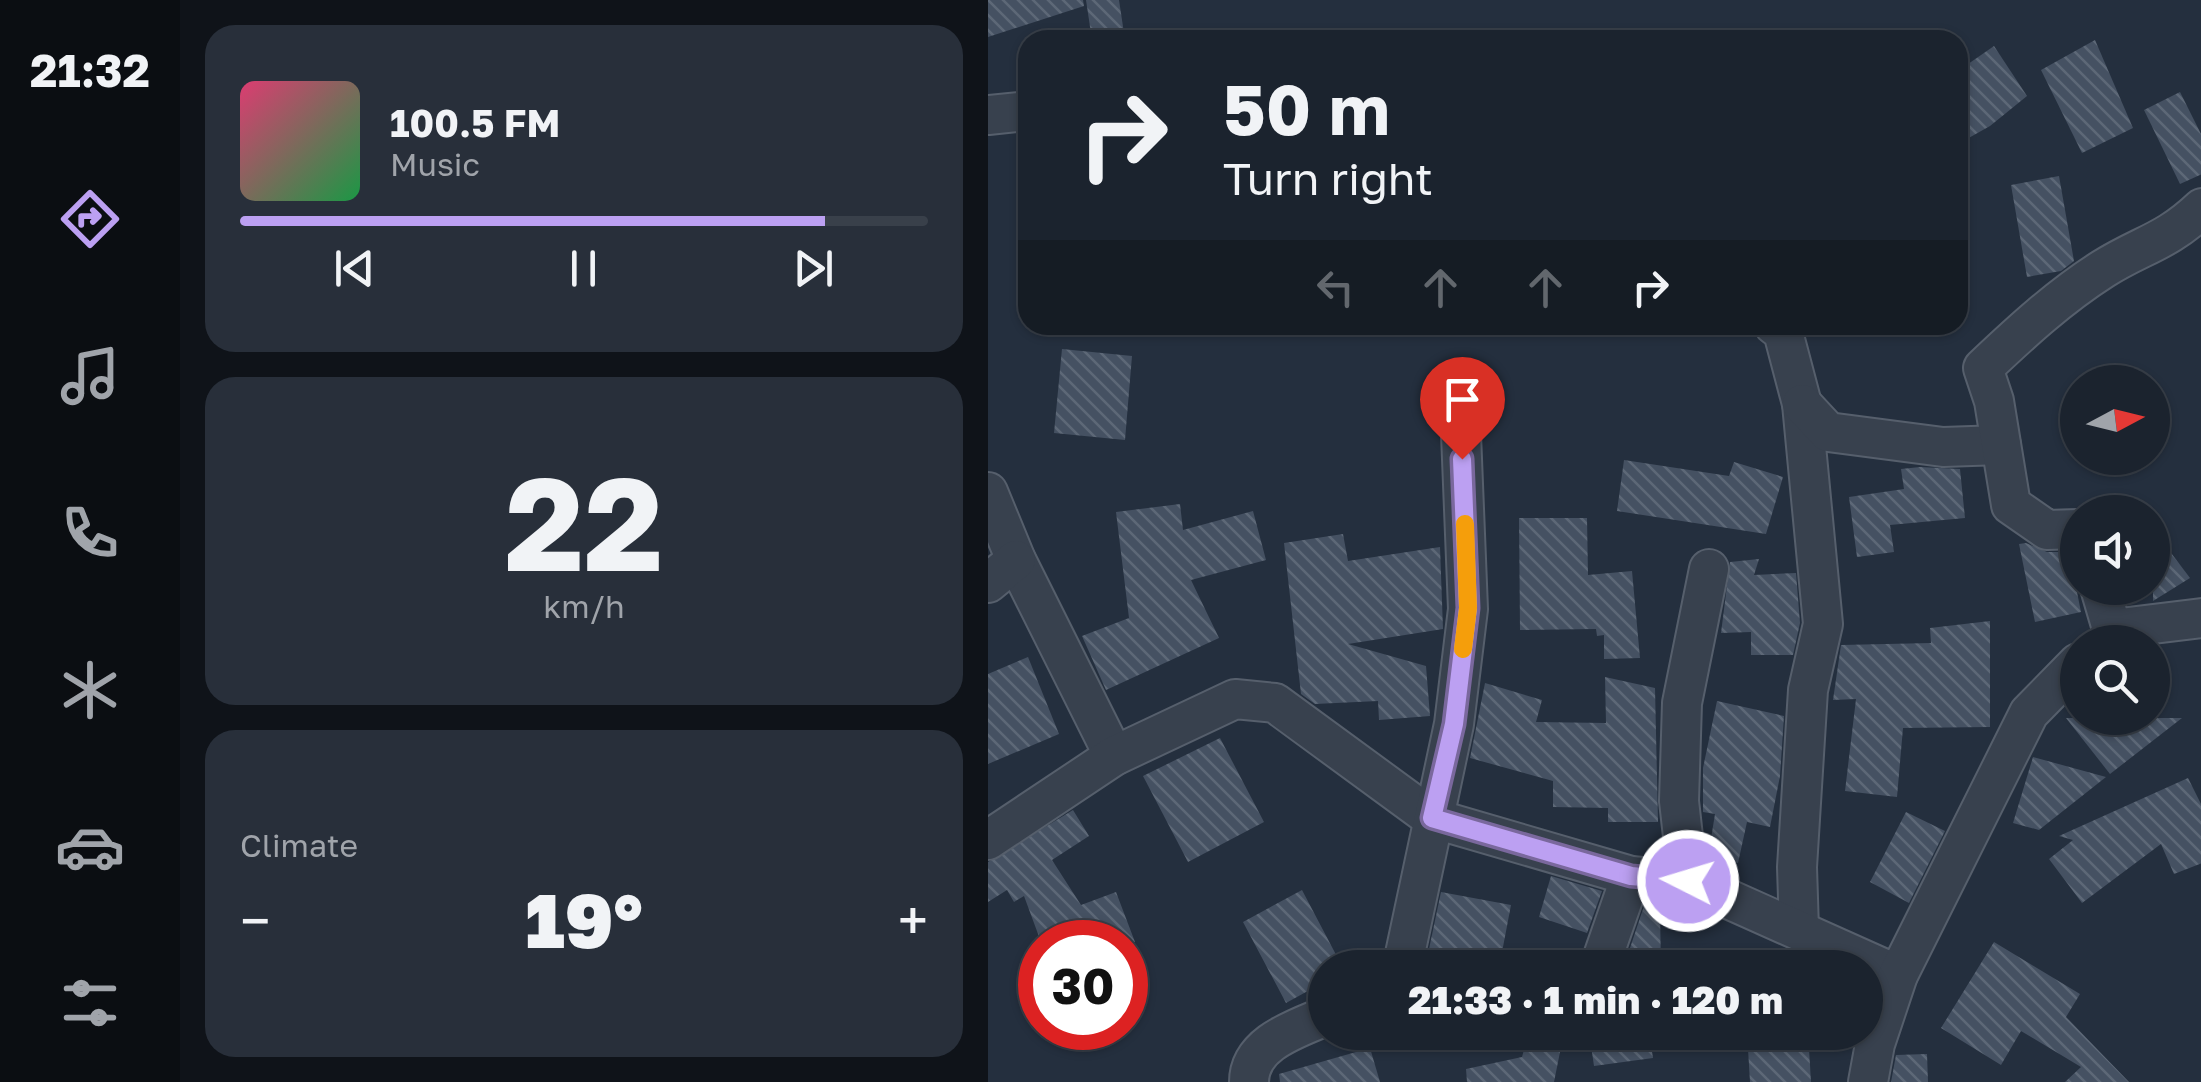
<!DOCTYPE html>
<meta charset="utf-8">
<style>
:root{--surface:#1b232e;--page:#282f3a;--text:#f1f3f6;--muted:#a0a4aa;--line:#39404a;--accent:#bca0f2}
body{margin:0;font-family:"Golos Text",sans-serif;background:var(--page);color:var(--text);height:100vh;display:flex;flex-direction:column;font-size:38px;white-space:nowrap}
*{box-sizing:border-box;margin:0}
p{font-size:32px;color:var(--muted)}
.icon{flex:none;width:55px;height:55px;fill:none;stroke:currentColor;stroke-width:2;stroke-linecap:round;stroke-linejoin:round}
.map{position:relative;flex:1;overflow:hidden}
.sheet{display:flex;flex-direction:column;gap:25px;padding:25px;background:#0f1319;width:808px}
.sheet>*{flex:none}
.top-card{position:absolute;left:30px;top:30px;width:950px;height:305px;border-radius:30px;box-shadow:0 2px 8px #0004,0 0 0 2px var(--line);background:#1b232e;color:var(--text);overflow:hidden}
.needle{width:65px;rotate:83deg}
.buttons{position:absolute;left:1072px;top:365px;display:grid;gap:20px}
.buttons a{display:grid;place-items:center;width:110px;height:110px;border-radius:50%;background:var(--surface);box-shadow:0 2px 8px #0004,0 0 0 2px var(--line);font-size:50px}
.speed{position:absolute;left:30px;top:920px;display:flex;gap:20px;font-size:50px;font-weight:700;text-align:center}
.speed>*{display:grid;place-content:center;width:130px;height:130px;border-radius:50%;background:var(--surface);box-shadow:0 2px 8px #0004,0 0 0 2px var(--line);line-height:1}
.speed .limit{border:15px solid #d22;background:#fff;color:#111}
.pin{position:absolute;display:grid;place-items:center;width:85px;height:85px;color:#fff;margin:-102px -42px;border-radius:50% 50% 50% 0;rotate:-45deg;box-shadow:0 0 10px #0007}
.pin .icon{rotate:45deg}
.me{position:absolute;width:110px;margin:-55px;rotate:275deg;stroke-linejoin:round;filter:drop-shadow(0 0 8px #0008)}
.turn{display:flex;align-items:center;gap:35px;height:210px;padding:0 40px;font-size:45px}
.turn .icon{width:130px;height:130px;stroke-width:2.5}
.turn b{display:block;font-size:70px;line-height:85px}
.lanes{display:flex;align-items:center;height:95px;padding:0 40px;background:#0003;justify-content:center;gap:50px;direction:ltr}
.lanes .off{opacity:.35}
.big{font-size:75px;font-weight:800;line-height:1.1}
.sheet .widget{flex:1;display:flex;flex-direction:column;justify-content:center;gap:15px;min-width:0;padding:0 35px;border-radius:30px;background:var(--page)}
.sheet .dial{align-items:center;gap:0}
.dial b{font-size:130px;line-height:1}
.song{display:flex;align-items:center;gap:30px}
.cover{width:120px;height:120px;border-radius:15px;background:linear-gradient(135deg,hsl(340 70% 55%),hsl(140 70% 35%))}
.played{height:10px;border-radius:5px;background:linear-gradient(90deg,var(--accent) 85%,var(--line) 85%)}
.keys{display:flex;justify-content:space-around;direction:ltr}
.heat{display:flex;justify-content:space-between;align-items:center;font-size:55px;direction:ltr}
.trip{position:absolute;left:320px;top:950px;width:575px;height:100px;border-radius:50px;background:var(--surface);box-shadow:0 2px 8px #0004,0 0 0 2px var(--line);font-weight:800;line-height:100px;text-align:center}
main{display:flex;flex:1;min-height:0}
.tab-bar{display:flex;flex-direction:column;width:180px;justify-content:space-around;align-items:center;background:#0b0e12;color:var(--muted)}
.tab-bar .icon{width:70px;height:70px}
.tab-bar .active{color:var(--accent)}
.tab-bar b{font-size:45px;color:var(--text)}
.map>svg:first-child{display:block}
.building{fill:url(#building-back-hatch)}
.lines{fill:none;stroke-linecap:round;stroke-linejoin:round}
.minor-casing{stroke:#565f6c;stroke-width:42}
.minor{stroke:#38414e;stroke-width:38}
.route-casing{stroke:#7a689d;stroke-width:25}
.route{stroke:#bca0f2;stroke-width:18}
.slow{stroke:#f59e0b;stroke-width:18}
</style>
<main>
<nav class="tab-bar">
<b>21:32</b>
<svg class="icon active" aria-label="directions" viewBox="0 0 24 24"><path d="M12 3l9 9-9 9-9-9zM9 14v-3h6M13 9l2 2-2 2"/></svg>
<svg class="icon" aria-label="music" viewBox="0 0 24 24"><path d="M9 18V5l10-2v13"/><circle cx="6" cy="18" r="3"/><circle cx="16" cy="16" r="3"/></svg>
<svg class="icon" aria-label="phone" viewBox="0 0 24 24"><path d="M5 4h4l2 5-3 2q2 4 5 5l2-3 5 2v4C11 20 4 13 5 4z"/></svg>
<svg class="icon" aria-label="climate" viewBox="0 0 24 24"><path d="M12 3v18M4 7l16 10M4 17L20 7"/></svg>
<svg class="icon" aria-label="car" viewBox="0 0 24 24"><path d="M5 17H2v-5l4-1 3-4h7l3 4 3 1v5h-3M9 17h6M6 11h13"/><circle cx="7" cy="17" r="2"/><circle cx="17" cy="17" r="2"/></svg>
<svg class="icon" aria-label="filters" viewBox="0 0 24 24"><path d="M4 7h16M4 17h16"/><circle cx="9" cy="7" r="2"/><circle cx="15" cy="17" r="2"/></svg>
</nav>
<section class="sheet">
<div class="widget">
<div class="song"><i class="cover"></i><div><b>100.5 FM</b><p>Music</p></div></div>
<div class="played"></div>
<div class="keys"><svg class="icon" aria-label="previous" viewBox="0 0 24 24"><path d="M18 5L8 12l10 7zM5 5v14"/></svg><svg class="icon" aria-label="pause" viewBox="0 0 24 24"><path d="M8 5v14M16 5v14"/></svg><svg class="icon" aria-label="next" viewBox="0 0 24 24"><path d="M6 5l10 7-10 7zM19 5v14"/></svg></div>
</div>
<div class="widget dial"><b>22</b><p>km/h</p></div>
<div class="widget"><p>Climate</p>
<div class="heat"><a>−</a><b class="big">19°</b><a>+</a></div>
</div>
</section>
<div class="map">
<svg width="1214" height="1082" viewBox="0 0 1214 1082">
<defs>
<pattern id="building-back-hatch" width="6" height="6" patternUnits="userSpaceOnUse" patternTransform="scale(2.5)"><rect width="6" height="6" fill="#455162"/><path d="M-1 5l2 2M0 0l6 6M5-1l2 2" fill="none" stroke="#5d6877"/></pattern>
</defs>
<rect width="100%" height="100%" fill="#242f3e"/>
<!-- building -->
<g class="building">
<polygon points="0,0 95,0 96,6 0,37"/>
<polygon points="98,0 131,0 137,40 104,40"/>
<polygon points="1107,40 1145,128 1094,153 1053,70"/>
<polygon points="1006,46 1039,96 1002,126 970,144 970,71"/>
<polygon points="1192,92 1214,136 1214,174 1192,184 1156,110"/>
<polygon points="1071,176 1086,261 1073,271 1039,277 1023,185"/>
<polygon points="74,349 144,356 137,440 66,433"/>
<polygon points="636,460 741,476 746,462 795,477 778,534 629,511"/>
<polygon points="932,467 972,469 977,518 902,525 906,552 869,557 861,497 916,489 913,469"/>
<polygon points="192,504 195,530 265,511 278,560 203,580 231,638 118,690 94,636 141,618 128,512"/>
<polygon points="531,518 599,518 600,575 644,571 652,658 616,659 616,635 609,636 608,629 532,630"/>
<polygon points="1165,529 1202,578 1165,601"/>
<polygon points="355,534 360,561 452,547 455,629 360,644 438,666 442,716 391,720 390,701 327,704 313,694 296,543"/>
<polygon points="1038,543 1059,552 1081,552 1093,612 1047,622 1031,544"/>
<polygon points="771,559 766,575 808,573 812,623 805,655 763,655 763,632 733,633 742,562"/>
<polygon points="1002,621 1002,727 915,728 909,797 857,791 868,699 845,700 853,645 943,643 942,628"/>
<polygon points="40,657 71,734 0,764 0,674"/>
<polygon points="617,677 667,688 670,822 620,822 620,808 565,807 565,781 482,758 497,683 554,700 548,722 618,723"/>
<polygon points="729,701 796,716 792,776 782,827 759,822 750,863 720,857 727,814 715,812 715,768"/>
<polygon points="1078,718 1194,718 1122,774"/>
<polygon points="232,738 276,822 200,862 155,776"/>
<polygon points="1045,757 1118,777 1051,830 1025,823"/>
<polygon points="1200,778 1214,806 1214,863 1186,874 1173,844 1094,903 1061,859 1085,840 1071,836"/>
<polygon points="85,810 101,836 64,860 93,905 128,892 147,942 53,942 36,896 26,902 19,890 0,902 0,862"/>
<polygon points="918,812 957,831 921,903 882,882"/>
<polygon points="563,876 614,891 599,933 551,917"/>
<polygon points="314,890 355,968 338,968 338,981 298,1003 255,922"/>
<polygon points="453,892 523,905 511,968 437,968"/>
<polygon points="656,906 672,911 673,968 639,957"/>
<polygon points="1006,942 1092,994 1078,1017 1141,1082 1077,1082 1093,1067 1033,1031 1013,1065 953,1028"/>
<polygon points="601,1032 661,1032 665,1058 606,1066"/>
<polygon points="759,1032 820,1032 823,1082 762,1082"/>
<polygon points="537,1046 572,1052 566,1082 479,1082 478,1069 534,1057"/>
<polygon points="382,1048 392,1082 292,1082 291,1074"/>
<polygon points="939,1054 940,1082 903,1082 908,1055"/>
</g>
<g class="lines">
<!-- minor casing -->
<g class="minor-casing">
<g id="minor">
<polyline points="0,115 40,111"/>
<polyline points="786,325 795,332 814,404 835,624 820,690 809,867 811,930"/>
<polyline points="814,404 840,432 955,447 1013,445"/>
<polyline points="0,492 28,560 126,756"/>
<path d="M1090,529L1059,530L1023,505L1006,401L995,368C1033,332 1071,297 1115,269C1155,244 1177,243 1214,208"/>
<polyline points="0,583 28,560"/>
<polyline points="1112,588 1124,629"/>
<polyline points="1124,629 1214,618"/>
<polyline points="0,840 126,756 247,699 287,703 444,818 643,876 700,881 910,975"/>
<polyline points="700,881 691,801 694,703 721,569"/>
<polyline points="414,968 466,724 480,609 471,384"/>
<polyline points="611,968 643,876"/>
<path d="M261,1082C261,1043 308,1029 338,1016"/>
<polyline points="880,1082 887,1044 910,975 1041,713 1090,663"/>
</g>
</g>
<!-- minor -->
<use href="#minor" class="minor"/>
</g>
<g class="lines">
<!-- route casing -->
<g class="route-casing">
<polyline id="route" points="474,459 480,608 466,724 444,818 643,876 700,881"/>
</g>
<!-- route -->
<use href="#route" class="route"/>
<!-- slow -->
<polyline class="slow" points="475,649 480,608 477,524"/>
</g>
</svg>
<div class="buttons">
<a><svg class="needle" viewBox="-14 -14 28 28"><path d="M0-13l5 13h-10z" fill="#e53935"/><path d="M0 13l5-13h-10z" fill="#a0a4aa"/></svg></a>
<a><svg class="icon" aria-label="sound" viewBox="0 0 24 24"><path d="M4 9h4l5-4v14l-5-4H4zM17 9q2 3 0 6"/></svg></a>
<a><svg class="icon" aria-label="search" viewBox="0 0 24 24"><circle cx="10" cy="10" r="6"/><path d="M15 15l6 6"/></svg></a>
</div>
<div class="speed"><div class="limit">30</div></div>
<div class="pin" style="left:474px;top:459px;background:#d93025"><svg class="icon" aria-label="arrive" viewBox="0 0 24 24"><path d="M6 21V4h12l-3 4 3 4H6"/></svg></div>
<svg class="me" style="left:700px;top:881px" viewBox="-20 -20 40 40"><circle r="17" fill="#bca0f2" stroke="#fff" stroke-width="3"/><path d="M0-11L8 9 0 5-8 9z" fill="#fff"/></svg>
<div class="trip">21:33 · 1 min · 120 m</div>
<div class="top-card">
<div class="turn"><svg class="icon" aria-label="right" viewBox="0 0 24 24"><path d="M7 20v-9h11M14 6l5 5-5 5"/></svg><div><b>50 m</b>Turn right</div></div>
<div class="lanes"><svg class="icon off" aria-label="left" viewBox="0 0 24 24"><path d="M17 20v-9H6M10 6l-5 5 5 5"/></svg><svg class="icon off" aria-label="ahead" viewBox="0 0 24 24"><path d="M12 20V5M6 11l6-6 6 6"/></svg><svg class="icon off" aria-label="ahead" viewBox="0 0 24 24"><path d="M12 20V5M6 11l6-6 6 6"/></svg><svg class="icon" aria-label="right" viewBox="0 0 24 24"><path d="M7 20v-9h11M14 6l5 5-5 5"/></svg></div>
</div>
</div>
</main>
